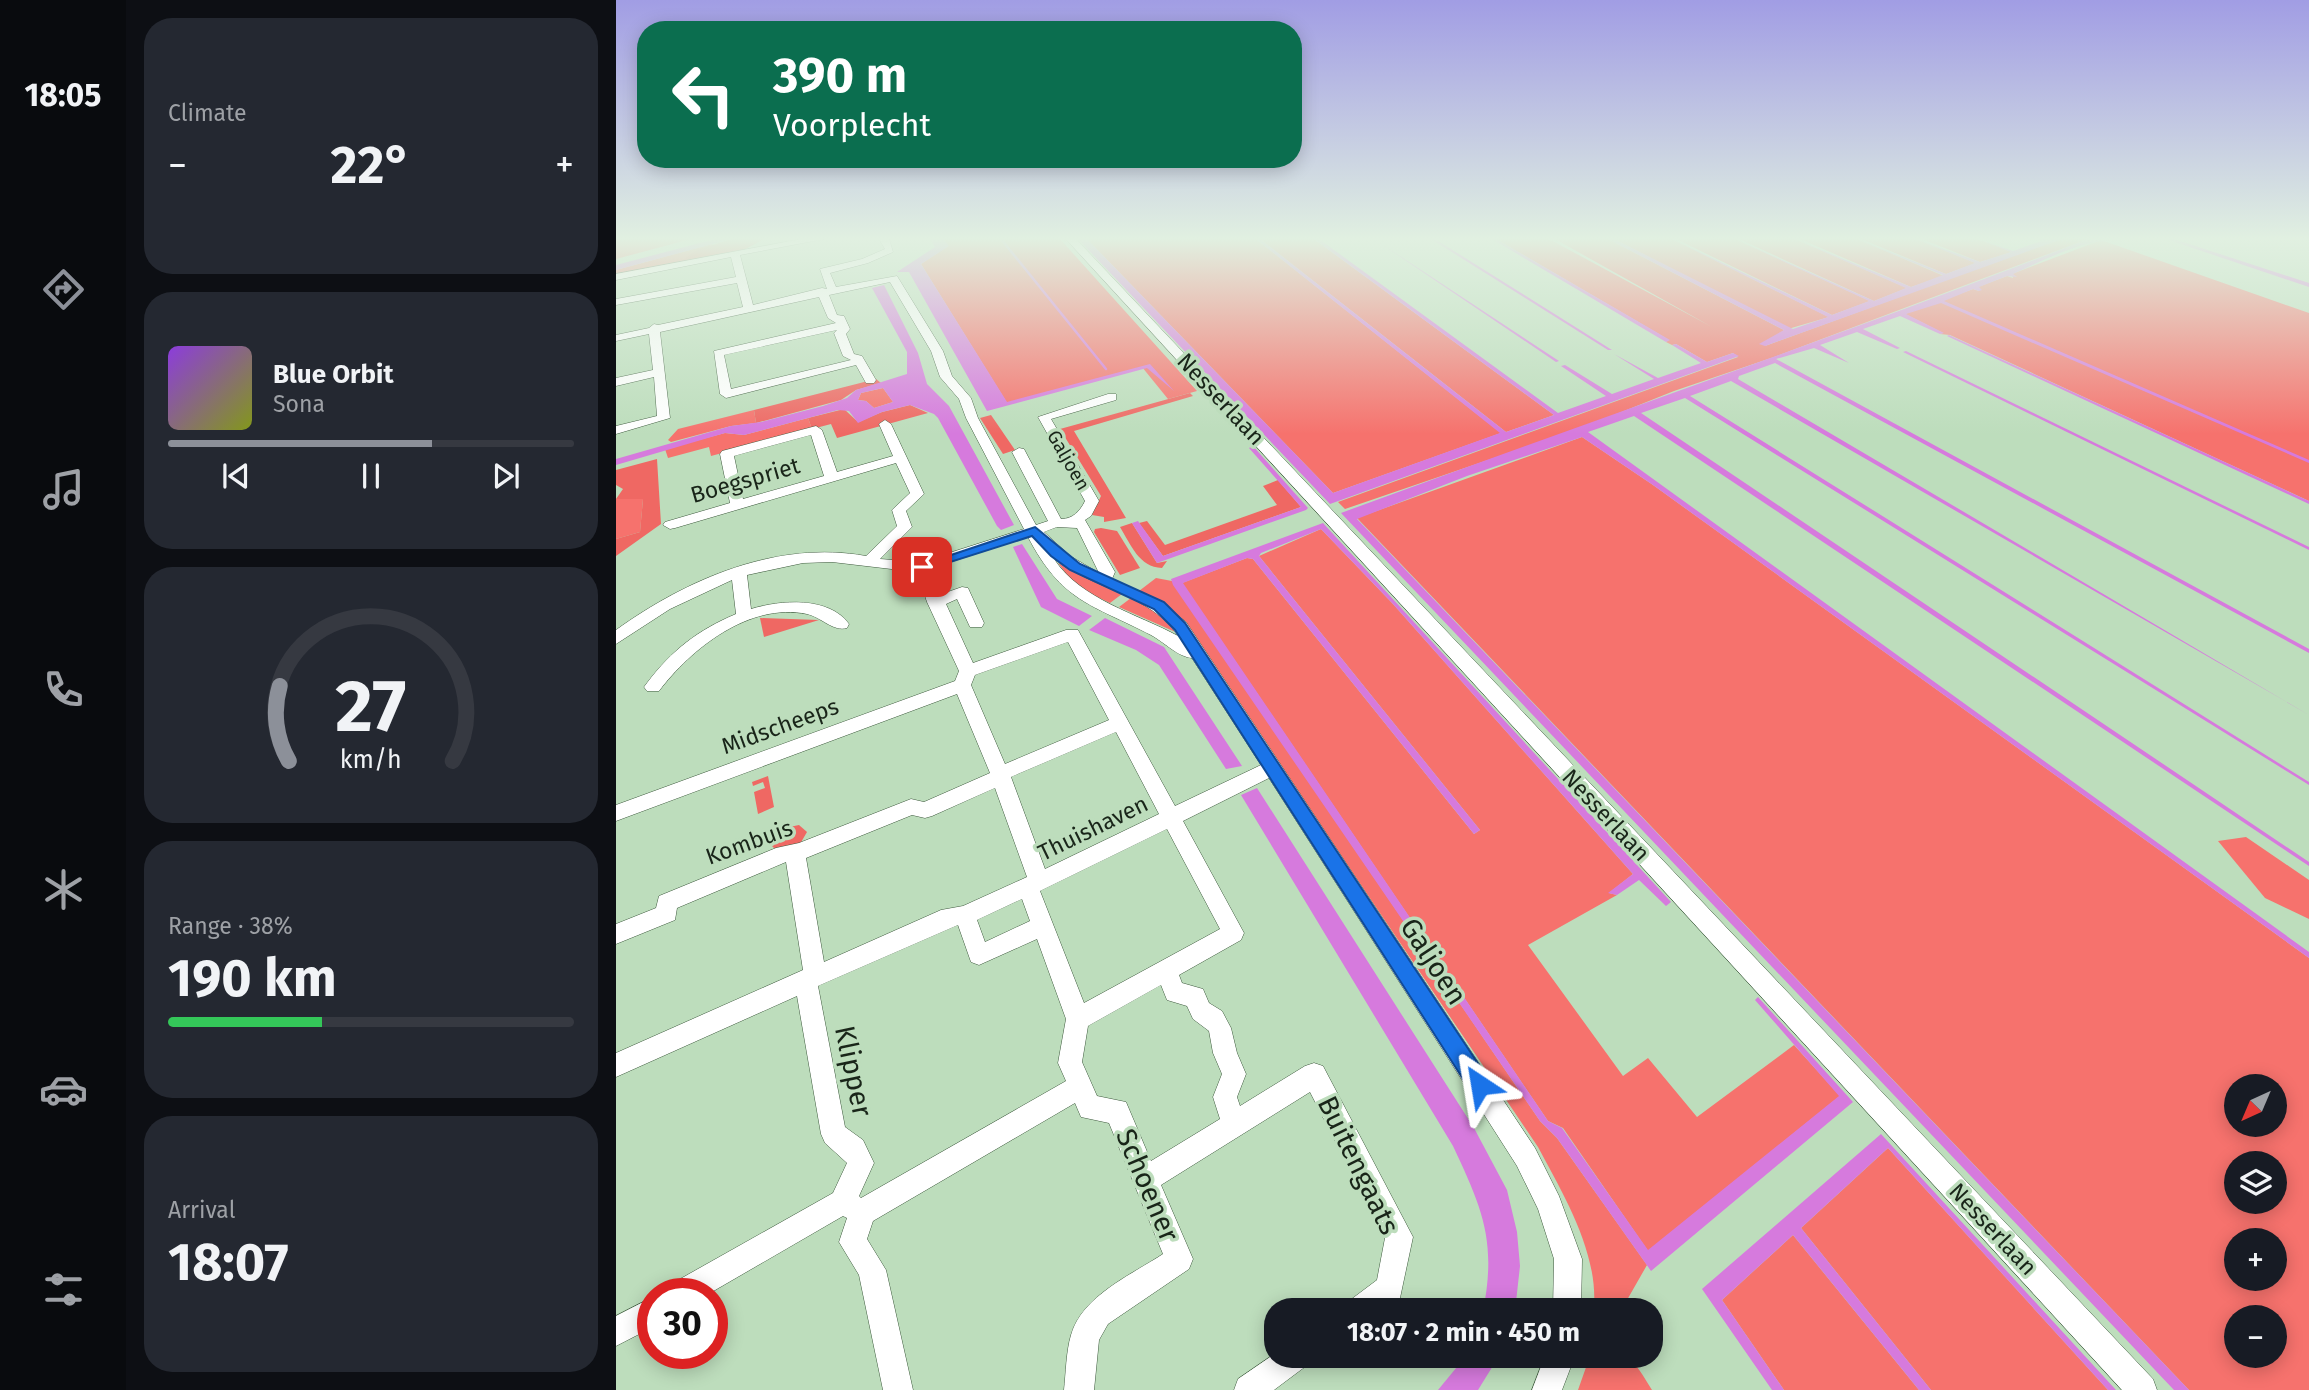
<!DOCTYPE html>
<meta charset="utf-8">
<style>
:root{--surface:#171b24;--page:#242831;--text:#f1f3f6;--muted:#9ea1a6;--line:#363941;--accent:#8c9099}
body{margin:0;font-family:"Fira Sans",sans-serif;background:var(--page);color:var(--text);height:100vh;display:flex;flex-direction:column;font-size:26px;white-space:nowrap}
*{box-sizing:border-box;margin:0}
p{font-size:23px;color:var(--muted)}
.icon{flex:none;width:38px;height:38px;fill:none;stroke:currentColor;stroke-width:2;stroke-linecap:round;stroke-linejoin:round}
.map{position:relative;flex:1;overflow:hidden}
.details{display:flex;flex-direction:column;gap:18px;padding:18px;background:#0d0f14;width:490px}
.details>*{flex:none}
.top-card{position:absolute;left:21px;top:21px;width:665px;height:147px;border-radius:28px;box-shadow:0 4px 18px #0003;background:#0b6e4f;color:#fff;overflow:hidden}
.needle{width:46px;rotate:224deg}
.fabs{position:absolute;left:1608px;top:1074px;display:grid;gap:14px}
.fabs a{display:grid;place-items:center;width:63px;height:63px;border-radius:50%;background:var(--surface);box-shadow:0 4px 18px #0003;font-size:35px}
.speed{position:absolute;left:21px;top:1278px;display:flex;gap:14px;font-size:35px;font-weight:700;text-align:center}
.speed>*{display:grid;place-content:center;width:91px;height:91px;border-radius:50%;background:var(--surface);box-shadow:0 4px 18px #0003;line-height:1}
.speed .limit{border:10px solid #d22;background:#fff;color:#111}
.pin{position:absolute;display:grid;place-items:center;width:60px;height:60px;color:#fff;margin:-30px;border-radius:14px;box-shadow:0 4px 10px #0006}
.me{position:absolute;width:77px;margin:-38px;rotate:327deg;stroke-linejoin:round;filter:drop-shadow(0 0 5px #0008)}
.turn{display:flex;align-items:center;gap:24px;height:147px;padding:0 21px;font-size:32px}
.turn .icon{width:91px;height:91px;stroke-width:2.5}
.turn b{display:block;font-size:49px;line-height:60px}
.big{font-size:52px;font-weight:700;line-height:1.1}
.details .card{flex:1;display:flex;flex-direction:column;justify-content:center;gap:10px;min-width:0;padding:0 24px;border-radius:28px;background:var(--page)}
.details .dial{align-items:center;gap:0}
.dial svg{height:182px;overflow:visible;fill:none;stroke:var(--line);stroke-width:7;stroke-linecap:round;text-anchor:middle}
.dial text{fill:var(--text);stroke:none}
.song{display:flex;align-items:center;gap:21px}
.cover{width:84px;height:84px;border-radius:10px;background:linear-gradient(135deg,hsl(270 70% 55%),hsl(70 70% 35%))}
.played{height:7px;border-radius:4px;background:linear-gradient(90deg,var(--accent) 65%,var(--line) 65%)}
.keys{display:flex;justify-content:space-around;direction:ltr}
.heat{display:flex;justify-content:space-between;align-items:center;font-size:38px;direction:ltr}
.charge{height:10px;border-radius:5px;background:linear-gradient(90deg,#34c759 38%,var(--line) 0)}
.trip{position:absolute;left:648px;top:1298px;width:399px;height:70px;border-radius:28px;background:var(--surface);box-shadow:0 4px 18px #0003;font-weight:700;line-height:70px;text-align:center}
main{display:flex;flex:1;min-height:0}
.menu{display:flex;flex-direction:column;width:126px;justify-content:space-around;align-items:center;background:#090b0e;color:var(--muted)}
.menu .icon{width:49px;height:49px}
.menu .current{color:var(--accent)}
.menu b{font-size:32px;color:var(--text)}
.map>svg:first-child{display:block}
.green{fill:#f6726d;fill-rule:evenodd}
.forest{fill:#ef6863}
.water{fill:#d67add;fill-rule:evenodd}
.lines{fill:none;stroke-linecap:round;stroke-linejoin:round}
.stream{stroke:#d67add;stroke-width:2.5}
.minor-casing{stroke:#3d593d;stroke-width:1}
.minor{fill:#fff;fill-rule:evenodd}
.route{fill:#1a73e8;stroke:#114b97;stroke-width:2}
.labels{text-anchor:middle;stroke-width:7;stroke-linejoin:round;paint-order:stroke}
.far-street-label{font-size:19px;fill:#192519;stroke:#bdddbc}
.street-label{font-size:23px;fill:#192519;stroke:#bdddbc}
.near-street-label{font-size:28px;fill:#192519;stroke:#bdddbc}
</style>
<main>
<nav class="menu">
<b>18:05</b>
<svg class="icon current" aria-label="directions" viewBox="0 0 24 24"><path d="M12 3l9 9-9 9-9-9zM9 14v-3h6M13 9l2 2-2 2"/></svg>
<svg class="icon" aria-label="music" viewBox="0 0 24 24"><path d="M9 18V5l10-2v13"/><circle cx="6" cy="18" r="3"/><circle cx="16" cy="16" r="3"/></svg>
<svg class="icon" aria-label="phone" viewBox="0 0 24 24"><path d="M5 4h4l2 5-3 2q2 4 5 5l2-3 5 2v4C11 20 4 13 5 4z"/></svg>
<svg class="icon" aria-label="climate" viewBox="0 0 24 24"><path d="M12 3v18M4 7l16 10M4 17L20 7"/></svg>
<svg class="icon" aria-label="car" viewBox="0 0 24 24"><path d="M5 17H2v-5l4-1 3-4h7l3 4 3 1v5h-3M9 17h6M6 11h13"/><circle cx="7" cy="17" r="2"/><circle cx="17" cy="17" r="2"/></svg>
<svg class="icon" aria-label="filters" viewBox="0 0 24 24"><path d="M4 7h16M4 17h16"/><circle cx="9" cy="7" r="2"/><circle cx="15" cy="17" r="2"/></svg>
</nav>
<section class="details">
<div class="card"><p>Climate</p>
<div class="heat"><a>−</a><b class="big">22°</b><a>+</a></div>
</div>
<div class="card">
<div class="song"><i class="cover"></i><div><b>Blue Orbit</b><p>Sona</p></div></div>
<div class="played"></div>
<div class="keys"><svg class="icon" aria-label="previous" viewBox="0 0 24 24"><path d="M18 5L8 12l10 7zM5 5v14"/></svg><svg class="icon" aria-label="pause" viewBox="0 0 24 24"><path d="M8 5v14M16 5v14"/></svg><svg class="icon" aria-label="next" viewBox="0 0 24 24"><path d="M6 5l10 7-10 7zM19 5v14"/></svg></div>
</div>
<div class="card dial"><svg viewBox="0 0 100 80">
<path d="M14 69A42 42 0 1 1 86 69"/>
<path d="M14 69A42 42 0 0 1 10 36" stroke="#8c9099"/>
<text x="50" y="56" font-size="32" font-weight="700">27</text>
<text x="50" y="72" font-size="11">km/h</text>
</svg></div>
<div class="card"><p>Range · 38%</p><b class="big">190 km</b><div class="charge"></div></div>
<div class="card"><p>Arrival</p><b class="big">18:07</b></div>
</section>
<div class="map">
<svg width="1693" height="1390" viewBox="0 0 1693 1390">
<rect width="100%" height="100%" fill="#bdddbc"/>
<!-- green -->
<g class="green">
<polygon points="0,239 75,239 0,259"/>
<polygon points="327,239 444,239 581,391 552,399 526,367 391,403 305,264 332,246"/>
<polygon points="471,239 640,239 885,433 717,493"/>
<polygon points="644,239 698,239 938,415 890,432"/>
<polygon points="880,239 933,239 1096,327 939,239 992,239 1168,330 1149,346 1401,254 1446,239 1472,239 1158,357 1058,391 963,429 729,509 722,502 1122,357 1117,353 1091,362 1060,344 1056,345 1050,342 1053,340"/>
<polygon points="998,239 1056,239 1213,317 1172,329"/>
<polygon points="1060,239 1119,239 1254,301 1216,315"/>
<polygon points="1123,239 1179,239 1291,288 1258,301"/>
<polygon points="1184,239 1241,239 1328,276 1295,287"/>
<polygon points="1245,239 1300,239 1360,263 1330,274"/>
<polygon points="1306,239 1362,239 1396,252 1364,262"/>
<polygon points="1485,240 1693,313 1693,501 1334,335 1324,334 1327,333 1289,314 1357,289 1363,291 1362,287 1391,276 1397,278 1396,274"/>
<polygon points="96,244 100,255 0,276 0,270"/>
<polygon points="267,388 277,402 258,408 250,401 242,400 245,393"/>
<polygon points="138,410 140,423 115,426 55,442 52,440 62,429"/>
<polygon points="192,418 196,429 95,456 93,447 52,458 49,449 109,433 128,435"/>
<path d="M966,437L1037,485L1693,958V1390H1573L741,518ZM1620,1087H1659V1125H1620ZM1620,1164H1659V1202H1620ZM1620,1241H1659V1279H1620ZM1620,1318H1659V1356H1620Z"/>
<polygon points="22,497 27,499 24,532 0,539 0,499"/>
<polygon points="705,529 777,604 1017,874 993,893 1001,895 912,945 1007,1076 1032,1058 1081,1117 1178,1045 1224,1096 1032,1251 947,1128 932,1121 566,583 631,558 637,559 858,834 864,830 643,556"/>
<polygon points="442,563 506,594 494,603 460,587"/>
<path d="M540,578L556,581L924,1121L941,1138L1031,1265L1011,1300L1008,1311H988L978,1307C982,1251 947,1194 922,1147L568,623L545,601L523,591Z"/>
<polygon points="515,598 539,609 564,634 503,607"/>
<polygon points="1630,837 1693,880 1693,919 1649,898 1602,841"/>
<polygon points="1272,1148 1492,1390 1315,1390 1185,1228"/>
<polygon points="1177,1235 1303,1390 1168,1390 1106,1300"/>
<path d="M974,1356C1016,1356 1014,1354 1036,1390H962Z"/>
</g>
<!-- forest -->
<g class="forest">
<polygon points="115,239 148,239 128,250 67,260 81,250"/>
<polygon points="260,379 265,383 240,390 225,400 140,423 138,410"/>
<polygon points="574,393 577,396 458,431 510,518 488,522 488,517 476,515 485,496 444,429"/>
<polygon points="294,405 312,413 221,438 215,424 196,429 192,418 228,409 242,422 266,412"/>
<polygon points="375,415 399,450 387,454 364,418"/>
<polygon points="41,459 45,524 0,556 0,539 24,532 27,499 0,499 7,489 0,485 0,470"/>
<polygon points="662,480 685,507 547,556 523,523 531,521 549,545 661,505 647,486"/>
<path d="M516,523L541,563L551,561L546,568C523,567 515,545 504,527Z"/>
<polygon points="485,528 501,531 524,568 504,575 478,532 479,529"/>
<polygon points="144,618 203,620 148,637"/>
<polygon points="152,776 158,807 142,814 138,792 149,788 147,782 137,786 136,782"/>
<path d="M183,825L191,832L184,844L160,850L156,846C159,832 170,827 183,825Z"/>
</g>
<!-- water -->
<g class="water">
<polygon points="99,239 115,239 0,270 0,265"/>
<polygon points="314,239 327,239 333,246 305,264 391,402 534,364 558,391 531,368 371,411 293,272 281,272 319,247"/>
<polygon points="462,239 471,239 717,493 884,433 640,239 644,239 890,432 938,415 698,239 703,239 942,413 990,396 945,366 949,365 996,394 1038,379 998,354 1042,378 1085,363 1056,345 1060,344 1091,362 1117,353 1123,356 714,504"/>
<polygon points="758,239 943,361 940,362"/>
<polygon points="815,239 819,239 996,350 992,350"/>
<polygon points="876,239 880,239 1054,340 1050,342"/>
<polygon points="992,239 998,239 1177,329 1212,317 1056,239 1216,315 1253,301 1119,239 1258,301 1290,288 1179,239 1295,287 1327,275 1241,239 1330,274 1359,263 1300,239 1364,262 1395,252 1362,239 1397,251 1425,241 1422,239 1446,239 1149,346 1143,344 1168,330"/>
<path d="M1472,239L1492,241C1467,240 1421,263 1397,274L1401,277L1391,276L1363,287L1366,290L1363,291L1357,289L1328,301L1693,460V463L1325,303L1290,314L1328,333L1324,334L1284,316L1247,329L1284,348L1281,349L1241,332L1204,345L1233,363L1198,348L1160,359L1693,649V653L1159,363L1123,376L1122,379L1693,715L1115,381L1074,396L1693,782V785L1069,398L1025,413L1693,862V866L1018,416L972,432L1693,952V958L1037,485L966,437L851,476L741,519L1573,1390H1558L725,513C974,421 1225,336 1472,239Z"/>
<polygon points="1550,239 1558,239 1693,283 1693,287"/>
<path d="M268,285L302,353L311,384L333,406L398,525L385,530L381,526L322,418L318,414L294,405L266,412L242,423L233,411L222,410L128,435L109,433L0,465V459L115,426L145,422L207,406L231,398L240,390L291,374V352L256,288ZM267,388L277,402L258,408L250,401L242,400L245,393Z"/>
<polygon points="1333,335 1693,501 1693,504 1331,336"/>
<polygon points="1290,351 1693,547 1693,550 1287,352"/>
<polygon points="637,446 692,508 690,510 541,563 516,523 522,521 547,556 685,507 633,448"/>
<polygon points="707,523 1055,902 1050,906 1023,880 1001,895 992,893 1017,874 777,604 705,529 645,553 643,556 864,830 858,834 637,559 631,558 567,583 932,1121 946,1128 1032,1250 1223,1096 1139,1000 1142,997 1237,1102 1035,1271 941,1138 924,1121 557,585 555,579"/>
<polygon points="406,544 441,599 476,616 463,626 425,607 397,547"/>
<polygon points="489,618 548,647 626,766 610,769 543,665 520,650 473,630"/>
<path d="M641,788L858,1128L891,1190L901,1232L904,1266L899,1311H867C881,1241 866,1208 837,1146L625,795Z"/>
<polygon points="1265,1134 1500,1390 1492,1390 1272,1148 1185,1228 1315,1390 1303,1390 1177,1235 1106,1300 1168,1390 1156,1390 1086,1289"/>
<polygon points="850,1356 883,1356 862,1390 822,1390"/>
</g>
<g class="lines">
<!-- stream -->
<polyline class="stream" points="385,239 490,369"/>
<!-- minor casing -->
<g class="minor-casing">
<g id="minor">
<path d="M185,239H208L124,255L137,305L206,288L211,289L204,269L246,259L269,249L263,239H273L277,252L252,263L214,273L220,287L281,276L327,351L336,376L355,398L362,418L420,525L432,521L396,452L403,448L408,449L445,519C457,519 464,511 469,501L422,417L492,394H500V400L435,419L483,501L475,516L469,520L499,572L496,579L545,603L570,622L919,1148L943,1196L966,1259L965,1311H937L938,1259L922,1209L901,1166L653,778L567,821L628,933L625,940L563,975L566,983L587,989L593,1003L606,1011L615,1028L621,1053L630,1074L621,1097L624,1106L689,1066L698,1063L707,1066L797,1237L784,1298L767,1311H729L733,1301L761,1280L769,1238L694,1092L545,1185L577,1259L573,1269L492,1324L483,1340L478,1390H448C450,1372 450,1352 455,1335C466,1296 515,1275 547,1254L493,1123L465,1117L459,1103L257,1221L251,1239L270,1270L297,1390H267L243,1275L223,1242L231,1218L227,1216L94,1293H53L57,1283L217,1193L231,1163L209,1143L205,1134L181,996L0,1077V1053L187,970L170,862L61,908L59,920L0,944V924L40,908L43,896L160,848L183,843L295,799L308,802L374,773L341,694L0,821V805L339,681L343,671L311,602L301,572L216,562L187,563L131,575L135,609C164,600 213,596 233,624L231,628C217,632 205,617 191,614C133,602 75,649 43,691H31L28,687L31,683C56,650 82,630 120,614L116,580L54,609L0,644V630C71,579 161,540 250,556L281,526L276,510L294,493L280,463L59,528L54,529L47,525L49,522L114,503L104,454L106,451L200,426L206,430L221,472L277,456L263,424L269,420L275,424L308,494L290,511L296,527L264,559L305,562L408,529L350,418L343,399L324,377L315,351L274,282L213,295L221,315L228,316L234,329L230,334L238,354L246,356L260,380L258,383H250L240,365L110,398L104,394L98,351L220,323L212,318L203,297L44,332L54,418L0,434V426L41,416L38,377L0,386V378L37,370L33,334L0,341V335L33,328L38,324L42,325L127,307L121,283L0,305V299L120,277L115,257L0,280V274ZM221,330L218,333L227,356L235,360L115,389L108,355ZM195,435L208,476L127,499L118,456ZM441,527L461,528L483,573L454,556L428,532ZM412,537C446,602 475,604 535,635C548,642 562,657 576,658L645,765L559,806L462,630H450L357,663L330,604L341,599L354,627H366L368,623L352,588L346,587L326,594L315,569ZM438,559C475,588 536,595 562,636C522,614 465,600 438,559ZM452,642L493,720L389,764L355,685L359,675ZM500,732L543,814L429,869L395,777ZM379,788L411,877L347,906L325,910L208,962L190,858L296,815L309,818L316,816ZM551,829L604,929L468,1003L424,891ZM406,899L414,921L369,942L361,920ZM342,925L355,962L363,965L421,939L450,1019L442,1063L450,1081L245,1198L243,1196L258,1163L247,1140L229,1127L202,986ZM545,985L551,1000L571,1006L577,1019L593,1031L597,1053L606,1074L597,1097L604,1119L535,1161L510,1102L481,1096L466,1062L472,1026Z"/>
<polygon points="450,239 460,239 1537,1379 1541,1390 1506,1390"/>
<polygon points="37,1297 37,1327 0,1346 0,1316"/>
<polygon points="660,1353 660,1356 694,1356 690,1366 658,1390 618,1390 622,1379"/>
<polygon points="929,1356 959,1356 946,1390 916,1390"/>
</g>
</g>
<!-- minor -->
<use href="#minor" class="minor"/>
</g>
<!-- sky -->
<linearGradient id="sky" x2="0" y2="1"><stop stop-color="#a19de4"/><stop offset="0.55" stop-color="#e1f0e1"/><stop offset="1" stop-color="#e1f0e1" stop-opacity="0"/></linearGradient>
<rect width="1693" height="434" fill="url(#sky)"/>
<!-- route -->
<polygon class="route" points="419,527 464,564 548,602 569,623 871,1077 875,1085 871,1093 864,1096 856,1093 559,630 538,609 454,570 435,556 416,536 306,571 299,567"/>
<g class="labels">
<!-- far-street labels -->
<g class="far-street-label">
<text transform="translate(453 460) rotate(60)" y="7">Galjoen</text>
</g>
<!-- street labels -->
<g class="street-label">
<text transform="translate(605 399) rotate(47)" y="8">Nesserlaan</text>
<text transform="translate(129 480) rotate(-16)" y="8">Boegspriet</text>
<text transform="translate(164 726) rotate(-20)" y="8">Midscheeps</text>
<text transform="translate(990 815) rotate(47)" y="8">Nesserlaan</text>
<text transform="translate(477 828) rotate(-26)" y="8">Thuishaven</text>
<text transform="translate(133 842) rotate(-20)" y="8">Kombuis</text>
<text transform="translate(1377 1229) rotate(47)" y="8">Nesserlaan</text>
</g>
<!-- near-street labels -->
<g class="near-street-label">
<text transform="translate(818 961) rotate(57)" y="10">Galjoen</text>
<text transform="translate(238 1071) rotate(78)" y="10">Klipper</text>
<text transform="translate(743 1165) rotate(64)" y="10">Buitengaats</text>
<text transform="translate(532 1185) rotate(67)" y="10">Schoener</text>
</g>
</g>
</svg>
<div class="fabs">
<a><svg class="needle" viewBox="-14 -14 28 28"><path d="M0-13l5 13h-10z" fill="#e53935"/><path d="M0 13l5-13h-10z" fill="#9ea1a6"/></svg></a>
<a><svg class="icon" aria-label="layers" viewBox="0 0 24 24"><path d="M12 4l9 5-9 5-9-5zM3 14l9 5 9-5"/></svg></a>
<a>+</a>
<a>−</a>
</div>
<div class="speed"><div class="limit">30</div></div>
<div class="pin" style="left:306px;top:567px;background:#d93025"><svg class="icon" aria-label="arrive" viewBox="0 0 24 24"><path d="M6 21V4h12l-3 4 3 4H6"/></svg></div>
<svg class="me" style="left:864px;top:1085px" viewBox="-20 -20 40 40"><path d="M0-17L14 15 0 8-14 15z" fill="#1a73e8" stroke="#fff" stroke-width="4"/></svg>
<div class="trip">18:07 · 2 min · 450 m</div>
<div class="top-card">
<div class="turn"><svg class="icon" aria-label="left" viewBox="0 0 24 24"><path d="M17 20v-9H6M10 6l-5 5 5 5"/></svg><div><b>390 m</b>Voorplecht</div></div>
</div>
</div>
</main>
